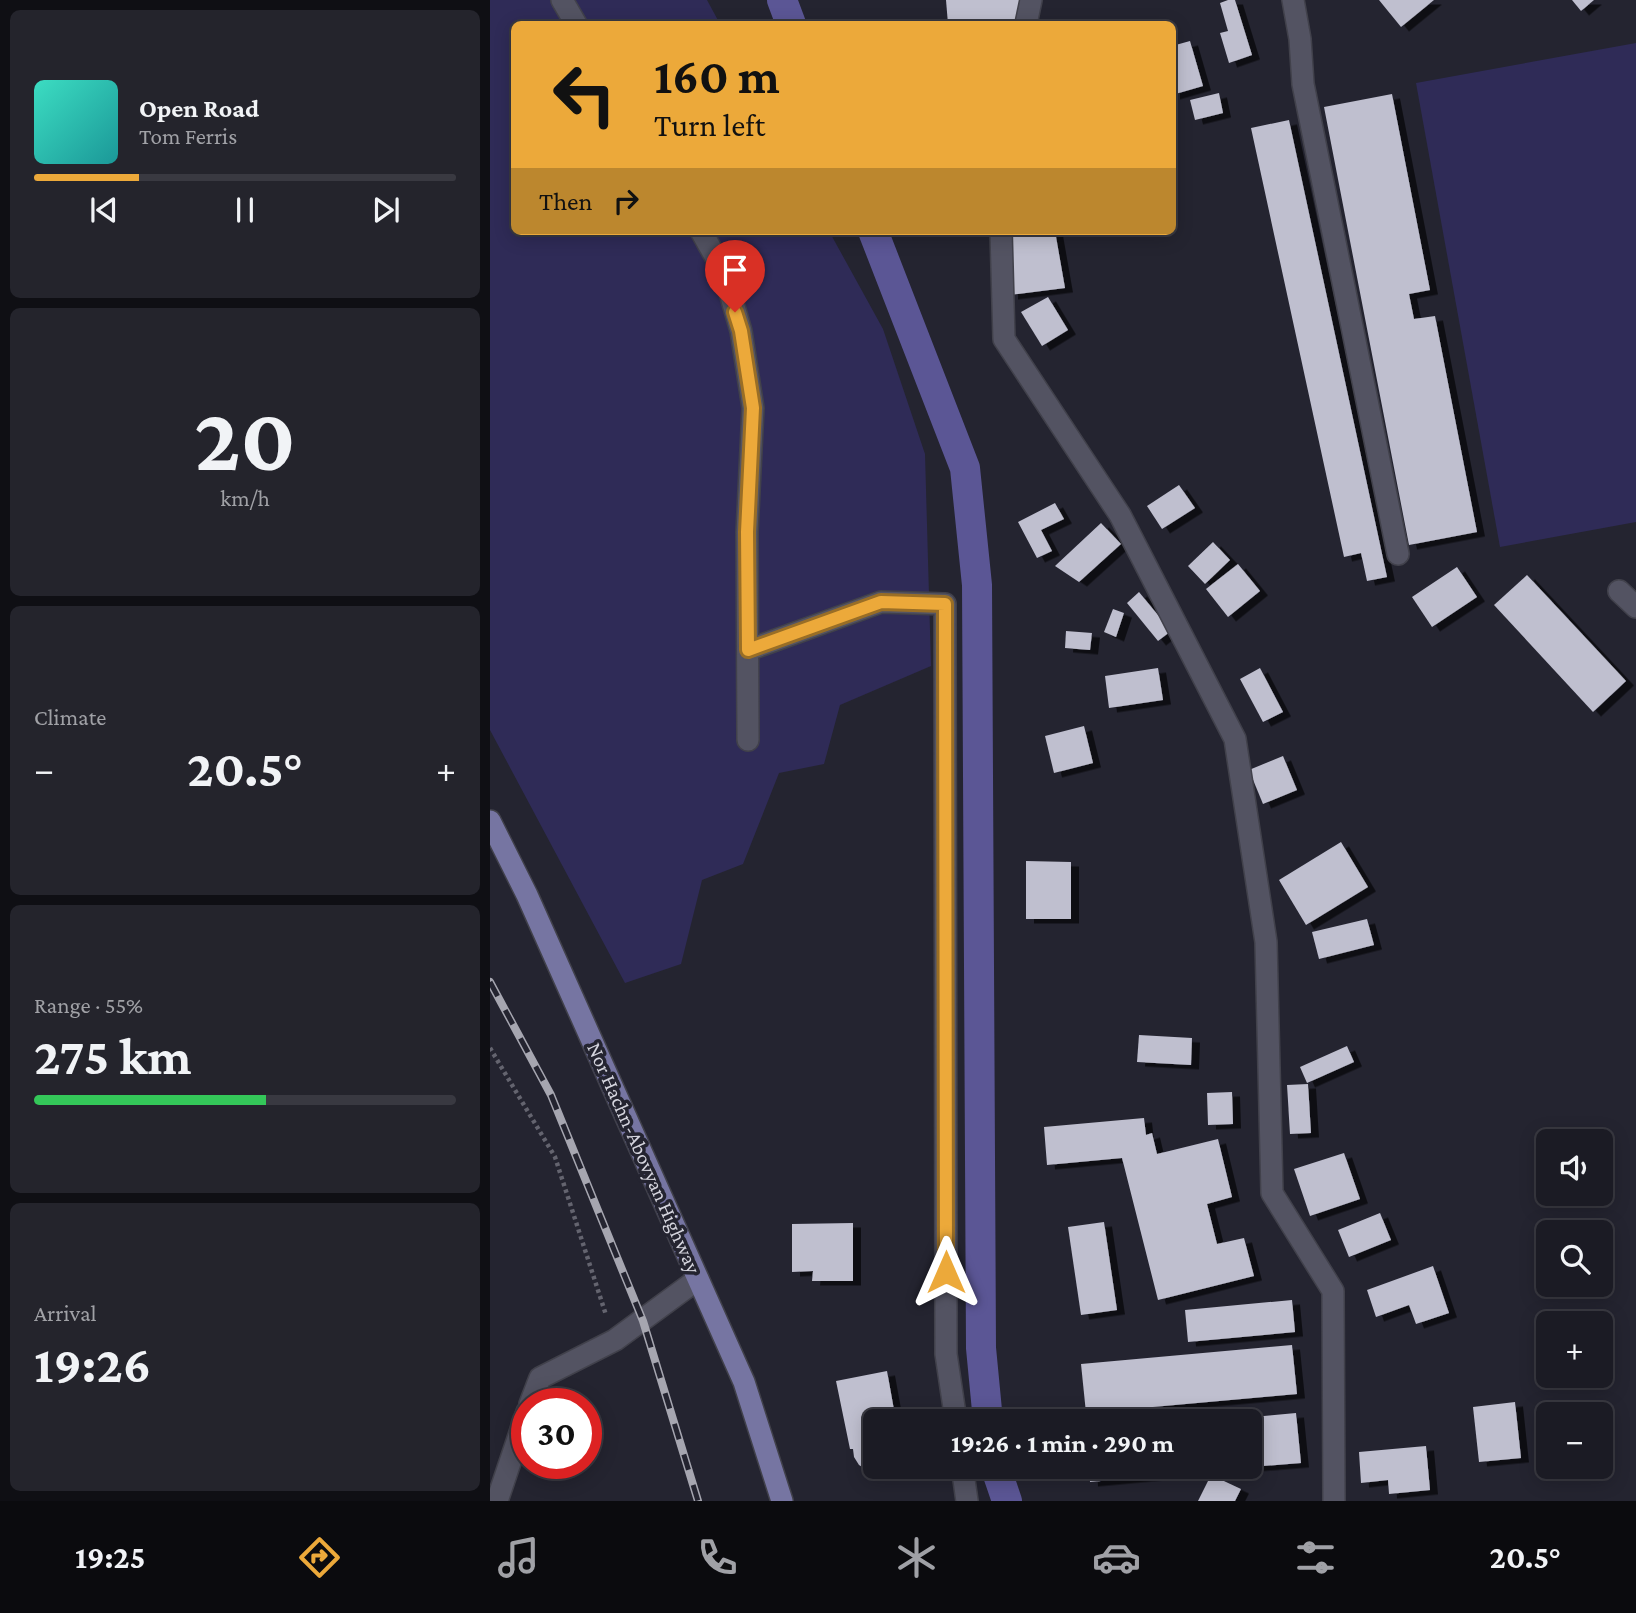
<!DOCTYPE html>
<meta charset="utf-8">
<style>
:root{--surface:#1b1b24;--page:#24242c;--text:#f1f3f6;--muted:#a0a1a6;--line:#393941;--accent:#eca93a}
body{margin:0;font-family:"Crimson Pro",serif;background:var(--page);color:var(--text);height:100vh;display:flex;flex-direction:column;font-size:26px;white-space:nowrap}
*{box-sizing:border-box;margin:0}
p{font-size:23px;color:var(--muted)}
.icon{flex:none;width:38px;height:38px;fill:none;stroke:currentColor;stroke-width:2;stroke-linecap:round;stroke-linejoin:round}
.map{position:relative;flex:1;overflow:hidden}
.sheet{display:flex;flex-direction:column;gap:10px;padding:10px;background:#0f0f14;width:490px}
.sheet>*{flex:none}
.banner{position:absolute;left:21px;top:21px;width:665px;height:214px;border-radius:10px;box-shadow:0 4px 18px #0003,0 0 0 2px var(--line);background:#eca93a;color:#111;overflow:hidden}
.tools{position:absolute;left:1046px;top:1129px;display:grid;gap:14px}
.tools a{display:grid;place-items:center;width:77px;height:77px;border-radius:10px;background:var(--surface);box-shadow:0 4px 18px #0003,0 0 0 2px var(--line);font-size:35px}
.speed{position:absolute;left:21px;top:1388px;display:flex;gap:14px;font-size:35px;font-weight:700;text-align:center}
.speed>*{display:grid;place-content:center;width:91px;height:91px;border-radius:50%;background:var(--surface);box-shadow:0 4px 18px #0003,0 0 0 2px var(--line);line-height:1}
.speed .limit{border:10px solid #d22;background:#fff;color:#111}
.pin{position:absolute;display:grid;place-items:center;width:60px;height:60px;color:#fff;margin:-72px -30px;border-radius:50% 50% 50% 0;rotate:-45deg;box-shadow:0 0 7px #0007}
.pin .icon{rotate:45deg}
.me{position:absolute;width:77px;margin:-38px;rotate:0deg;stroke-linejoin:round;filter:drop-shadow(0 0 5px #0008)}
.turn{display:flex;align-items:center;gap:24px;height:147px;padding:0 28px;font-size:32px}
.turn .icon{width:91px;height:91px;stroke-width:2.5}
.turn b{display:block;font-size:49px;line-height:60px}
.then{display:flex;align-items:center;height:66px;padding:0 28px;background:#0003;gap:14px;font-size:26px}
.big{font-size:52px;font-weight:700;line-height:1.1}
.sheet .widget{flex:1;display:flex;flex-direction:column;justify-content:center;gap:10px;min-width:0;padding:0 24px;border-radius:10px;background:var(--page)}
.sheet .dial{align-items:center;gap:0}
.dial b{font-size:91px;line-height:1}
.song{display:flex;align-items:center;gap:21px}
.cover{width:84px;height:84px;border-radius:10px;background:linear-gradient(135deg,hsl(170 70% 55%),hsl(180 70% 35%))}
.played{height:7px;border-radius:4px;background:linear-gradient(90deg,var(--accent) 25%,var(--line) 25%)}
.keys{display:flex;justify-content:space-around;direction:ltr}
.heat{display:flex;justify-content:space-between;align-items:center;font-size:38px;direction:ltr}
.charge{height:10px;border-radius:5px;background:linear-gradient(90deg,#34c759 55%,var(--line) 0)}
.trip{position:absolute;left:373px;top:1409px;width:399px;height:70px;border-radius:10px;background:var(--surface);box-shadow:0 4px 18px #0003,0 0 0 2px var(--line);font-weight:700;line-height:70px;text-align:center}
.tab-bar{display:flex;height:112px;justify-content:space-around;align-items:center;background:#0b0b0e;color:var(--muted)}
.tab-bar .icon{width:49px;height:49px}
.tab-bar .active{color:var(--accent)}
.tab-bar b{font-size:32px;color:var(--text)}
main{display:flex;flex:1;min-height:0}
.map>svg:first-child{display:block}
.green{fill:#2f2b57}
.lines{fill:none;stroke-linecap:round;stroke-linejoin:round}
.canal{stroke:#5b5695;stroke-width:30}
.building{fill:#bfbfcf;filter:url(#shadow)}
.minor-casing{stroke:#41414b;stroke-width:24}
.major-casing{stroke:#41414b;stroke-width:24}
.path{stroke:#64646f;stroke-width:4.5;stroke-dasharray:3.5 3.5;stroke-linecap:butt}
.minor{stroke:#535362;stroke-width:21}
.major{stroke:#7675a2;stroke-width:21}
.rail-casing{stroke:#a6a6b0;stroke-width:8}
.rail{stroke:#242430;stroke-width:5;stroke-dasharray:16;stroke-linecap:butt}
.route-casing{stroke:#996e26;stroke-width:18}
.route{stroke:#eca93a;stroke-width:12}
.labels{text-anchor:middle;stroke-width:7;stroke-linejoin:round;paint-order:stroke}
.street-label{font-size:21px;fill:#d4d4dd;stroke:#242430}
</style>
<main>
<section class="sheet">
<div class="widget">
<div class="song"><i class="cover"></i><div><b>Open Road</b><p>Tom Ferris</p></div></div>
<div class="played"></div>
<div class="keys"><svg class="icon" aria-label="previous" viewBox="0 0 24 24"><path d="M18 5L8 12l10 7zM5 5v14"/></svg><svg class="icon" aria-label="pause" viewBox="0 0 24 24"><path d="M8 5v14M16 5v14"/></svg><svg class="icon" aria-label="next" viewBox="0 0 24 24"><path d="M6 5l10 7-10 7zM19 5v14"/></svg></div>
</div>
<div class="widget dial"><b>20</b><p>km/h</p></div>
<div class="widget"><p>Climate</p>
<div class="heat"><a>−</a><b class="big">20.5°</b><a>+</a></div>
</div>
<div class="widget"><p>Range · 55%</p><b class="big">275 km</b><div class="charge"></div></div>
<div class="widget"><p>Arrival</p><b class="big">19:26</b></div>
</section>
<div class="map">
<svg width="1146" height="1501" viewBox="0 0 1146 1501">
<defs>
<filter id="shadow"><feDropShadow dx="8" dy="4.5" stdDeviation="0" flood-color="#0009"/></filter>
</defs>
<rect width="100%" height="100%" fill="#242430"/>
<!-- green -->
<g class="green">
<polygon points="0,0 217,0 230,24 24,24 24,231 339,231 393,329 435,454 441,666 350,705 334,764 289,773 253,864 212,880 191,964 135,983 0,730"/>
<polygon points="1146,43 1146,522 1010,547 926,83"/>
</g>
<g class="lines">
<!-- canal -->
<g class="canal">
<polyline points="292,0 301,24"/>
<polyline points="383,231 475,468 487,585 491,1348 498,1421"/>
<polyline points="505,1466 517,1501"/>
</g>
</g>
<!-- building -->
<g class="building">
<polygon points="456,0 532,0 526,24 458,24"/>
<polygon points="738,0 745,0 762,55 739,63 730,33 738,31 730,3"/>
<polygon points="889,0 944,0 911,27"/>
<polygon points="1082,0 1104,0 1091,11"/>
<polygon points="700,41 713,86 682,95 682,46"/>
<polygon points="729,93 733,113 705,120 700,100"/>
<polygon points="902,94 940,290 919,294 924,319 945,316 987,532 919,545 834,107"/>
<polygon points="799,120 897,577 877,581 871,553 854,557 761,128"/>
<polygon points="521,231 565,231 575,288 520,295"/>
<polygon points="558,297 578,330 552,346 531,312"/>
<polygon points="689,485 705,508 672,529 657,506"/>
<polygon points="565,503 574,519 551,530 562,551 547,558 528,522"/>
<polygon points="611,523 631,544 589,582 565,566"/>
<polygon points="723,542 740,560 715,584 698,566"/>
<polygon points="748,564 770,591 738,617 716,589"/>
<polygon points="967,567 987,597 942,627 922,597"/>
<polygon points="1037,575 1136,681 1103,712 1004,605"/>
<polygon points="649,592 681,631 668,641 637,603"/>
<polygon points="623,609 634,613 626,637 614,632"/>
<polygon points="576,631 602,633 600,650 575,648"/>
<polygon points="668,668 673,700 619,708 615,676"/>
<polygon points="770,668 793,712 773,722 750,679"/>
<polygon points="594,726 603,763 564,773 555,736"/>
<polygon points="793,756 807,790 773,804 759,770"/>
<polygon points="851,842 878,887 816,925 789,880"/>
<polygon points="536,861 581,862 581,919 536,919"/>
<polygon points="877,919 884,945 829,959 822,932"/>
<polygon points="649,1035 702,1038 701,1065 647,1062"/>
<polygon points="857,1046 864,1062 817,1083 810,1067"/>
<polygon points="818,1084 821,1133 800,1134 797,1085"/>
<polygon points="742,1092 743,1124 718,1125 717,1093"/>
<polygon points="654,1118 656,1135 662,1133 667,1154 728,1139 742,1197 717,1204 727,1244 754,1238 764,1276 668,1300 632,1158 557,1165 554,1127"/>
<polygon points="854,1153 870,1199 820,1216 804,1169"/>
<polygon points="890,1213 901,1240 859,1257 848,1230"/>
<polygon points="614,1222 627,1310 591,1315 578,1227"/>
<polygon points="363,1223 363,1281 322,1281 323,1271 302,1272 302,1224"/>
<polygon points="943,1266 959,1313 926,1324 919,1305 886,1317 877,1290"/>
<polygon points="802,1300 805,1332 698,1342 695,1310"/>
<polygon points="802,1345 807,1394 596,1413 591,1364"/>
<polygon points="397,1371 406,1421 385,1421 385,1466 400,1467 386,1471 377,1470 369,1465 364,1457 363,1449 360,1449 346,1381"/>
<polygon points="1025,1402 1031,1458 989,1462 983,1407"/>
<polygon points="806,1413 811,1463 760,1467 760,1421 741,1421 741,1419"/>
<polygon points="936,1446 940,1490 899,1494 898,1480 871,1483 869,1452"/>
<polygon points="599,1466 750,1466 750,1468 600,1482"/>
<polygon points="721,1475 751,1489 745,1501 708,1501"/>
</g>
<g class="lines">
<!-- minor casing -->
<g class="minor-casing">
<g id="minor">
<polyline points="72,0 86,24"/>
<polyline points="803,0 810,39 813,84 908,554"/>
<polyline points="536,24 541,0"/>
<polyline points="211,231 234,272 251,331 263,408 257,532 258,740"/>
<polyline points="511,231 514,339 630,515 745,739 776,942 782,1193 843,1291 844,1501"/>
<polyline points="1129,591 1146,607"/>
<polyline points="258,650 391,602 455,604 456,1354 466,1421"/>
<polyline points="40,1404 50,1378 125,1340 208,1279"/>
<polyline points="472,1466 477,1501"/>
<polyline points="7,1501 37,1412"/>
</g>
</g>
<!-- major casing -->
<g class="major-casing">
<polyline id="major" points="0,821 37,895 254,1382 292,1501"/>
</g>
<!-- path -->
<polyline class="path" points="0,1048 65,1157 116,1315"/>
<!-- minor -->
<use href="#minor" class="minor"/>
<!-- major -->
<use href="#major" class="major"/>
<!-- rail casing -->
<g class="rail-casing">
<polyline id="rail" points="0,982 61,1095 153,1321 208,1501"/>
</g>
<!-- rail -->
<use href="#rail" class="rail"/>
</g>
<g class="lines">
<!-- route casing -->
<g class="route-casing">
<polyline id="route" points="245,312 251,331 263,408 257,532 258,650 391,602 455,604 456,1272"/>
</g>
<!-- route -->
<use href="#route" class="route"/>
</g>
<g class="labels">
<!-- street labels -->
<g class="street-label">
<text transform="translate(154 1158) rotate(66)" y="7">Nor Hachn-Abovyan Highway</text>
</g>
</g>
</svg>
<div class="tools">
<a><svg class="icon" aria-label="sound" viewBox="0 0 24 24"><path d="M4 9h4l5-4v14l-5-4H4zM17 9q2 3 0 6"/></svg></a>
<a><svg class="icon" aria-label="search" viewBox="0 0 24 24"><circle cx="10" cy="10" r="6"/><path d="M15 15l6 6"/></svg></a>
<a>+</a>
<a>−</a>
</div>
<div class="speed"><div class="limit">30</div></div>
<div class="pin" style="left:245px;top:312px;background:#d93025"><svg class="icon" aria-label="arrive" viewBox="0 0 24 24"><path d="M6 21V4h12l-3 4 3 4H6"/></svg></div>
<svg class="me" style="left:456px;top:1272px" viewBox="-20 -20 40 40"><path d="M0-17L14 15 0 8-14 15z" fill="#eca93a" stroke="#fff" stroke-width="4"/></svg>
<div class="trip">19:26 · 1 min · 290 m</div>
<div class="banner">
<div class="turn"><svg class="icon" aria-label="left" viewBox="0 0 24 24"><path d="M17 20v-9H6M10 6l-5 5 5 5"/></svg><div><b>160 m</b>Turn left</div></div>
<div class="then">Then<svg class="icon" aria-label="right" viewBox="0 0 24 24"><path d="M7 20v-9h11M14 6l5 5-5 5"/></svg></div>
</div>
</div>
</main>
<nav class="tab-bar">
<b>19:25</b>
<svg class="icon active" aria-label="directions" viewBox="0 0 24 24"><path d="M12 3l9 9-9 9-9-9zM9 14v-3h6M13 9l2 2-2 2"/></svg>
<svg class="icon" aria-label="music" viewBox="0 0 24 24"><path d="M9 18V5l10-2v13"/><circle cx="6" cy="18" r="3"/><circle cx="16" cy="16" r="3"/></svg>
<svg class="icon" aria-label="phone" viewBox="0 0 24 24"><path d="M5 4h4l2 5-3 2q2 4 5 5l2-3 5 2v4C11 20 4 13 5 4z"/></svg>
<svg class="icon" aria-label="climate" viewBox="0 0 24 24"><path d="M12 3v18M4 7l16 10M4 17L20 7"/></svg>
<svg class="icon" aria-label="car" viewBox="0 0 24 24"><path d="M5 17H2v-5l4-1 3-4h7l3 4 3 1v5h-3M9 17h6M6 11h13"/><circle cx="7" cy="17" r="2"/><circle cx="17" cy="17" r="2"/></svg>
<svg class="icon" aria-label="filters" viewBox="0 0 24 24"><path d="M4 7h16M4 17h16"/><circle cx="9" cy="7" r="2"/><circle cx="15" cy="17" r="2"/></svg>
<b>20.5°</b>
</nav>
